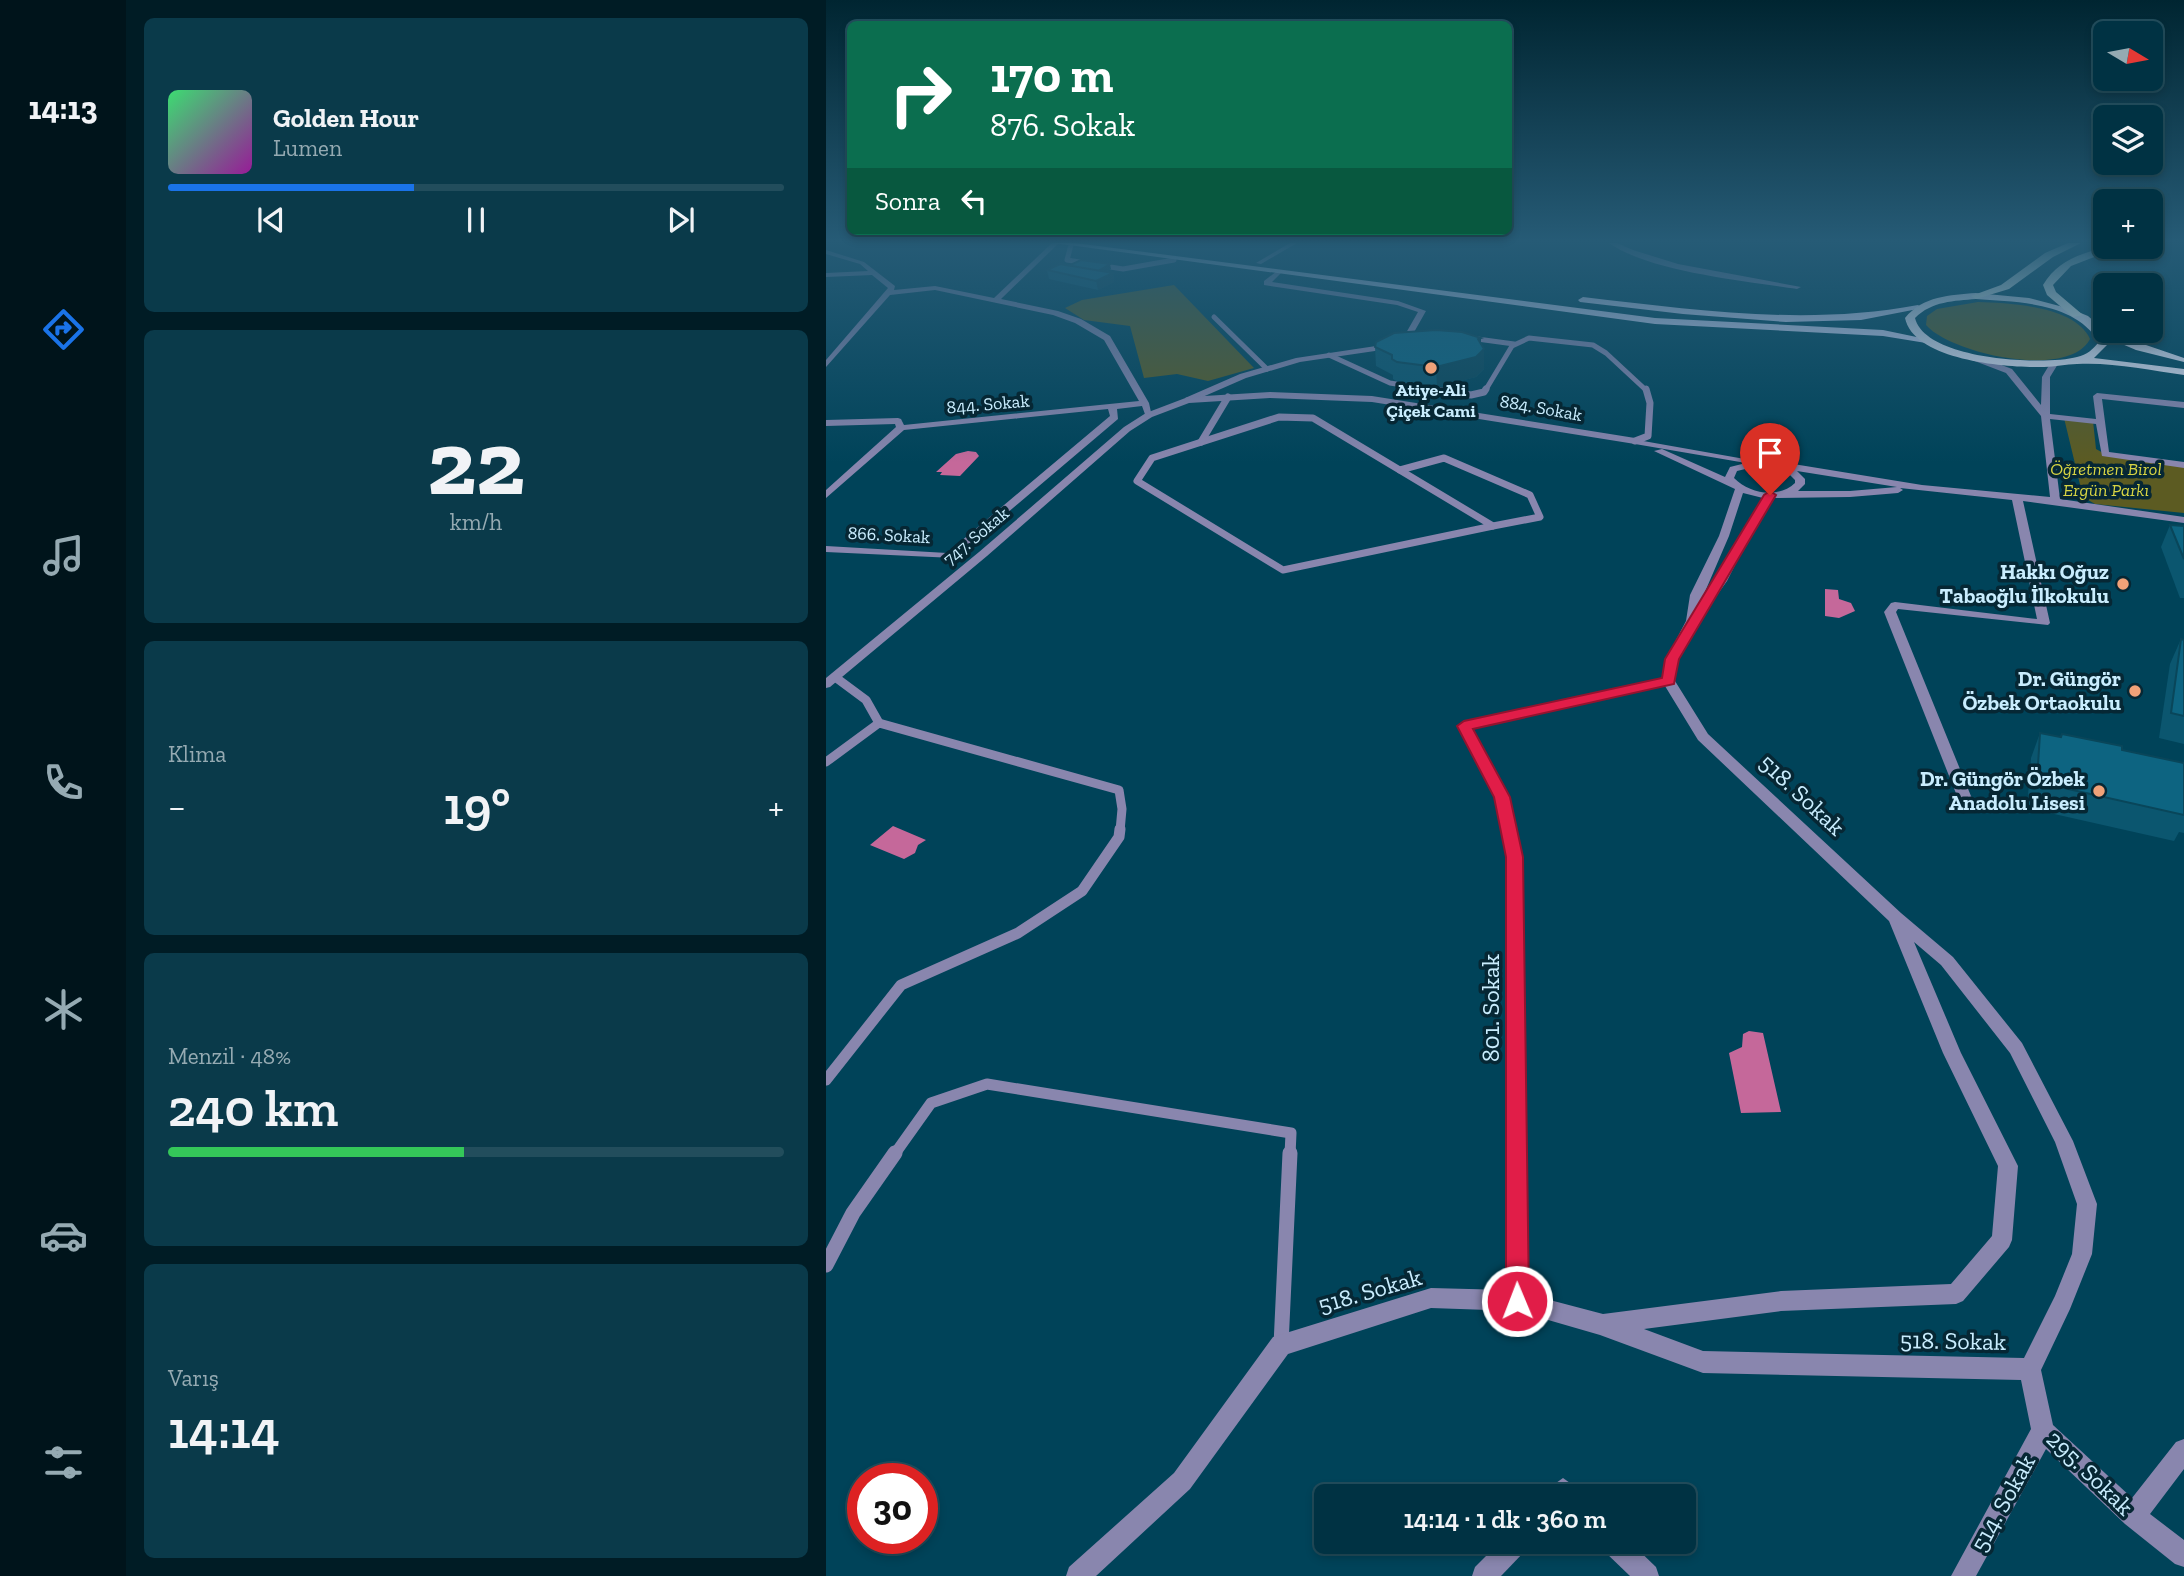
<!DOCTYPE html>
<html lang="tr">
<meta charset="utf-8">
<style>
:root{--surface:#003243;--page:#0a3a4a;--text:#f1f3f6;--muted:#95aab2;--line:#224d5c;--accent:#1a73e8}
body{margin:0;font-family:"Zilla Slab",serif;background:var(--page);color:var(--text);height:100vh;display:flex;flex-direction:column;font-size:26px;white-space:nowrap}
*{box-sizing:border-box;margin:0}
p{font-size:23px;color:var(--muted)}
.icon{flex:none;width:38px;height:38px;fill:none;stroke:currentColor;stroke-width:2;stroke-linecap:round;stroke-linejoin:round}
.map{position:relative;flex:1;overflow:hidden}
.drawer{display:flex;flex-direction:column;gap:18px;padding:18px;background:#001c25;width:700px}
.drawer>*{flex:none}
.guide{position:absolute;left:21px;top:21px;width:665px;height:214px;border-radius:10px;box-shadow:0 4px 10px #0003,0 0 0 2px var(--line);background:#0b6e4f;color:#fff;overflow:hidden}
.needle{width:46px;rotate:100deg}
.fabs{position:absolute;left:1267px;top:21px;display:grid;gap:14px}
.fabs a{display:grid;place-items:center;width:70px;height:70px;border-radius:10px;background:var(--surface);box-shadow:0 4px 10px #0003,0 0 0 2px var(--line);font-size:35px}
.speed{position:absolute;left:21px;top:1463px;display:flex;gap:14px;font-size:35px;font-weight:700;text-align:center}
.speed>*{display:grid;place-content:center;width:91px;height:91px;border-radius:50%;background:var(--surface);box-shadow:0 4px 10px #0003,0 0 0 2px var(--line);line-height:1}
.speed .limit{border:10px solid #d22;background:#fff;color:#111}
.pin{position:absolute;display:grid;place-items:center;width:60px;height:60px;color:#fff;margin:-72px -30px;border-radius:50% 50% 50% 0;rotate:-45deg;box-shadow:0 0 7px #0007}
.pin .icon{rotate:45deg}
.me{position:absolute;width:77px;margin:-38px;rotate:359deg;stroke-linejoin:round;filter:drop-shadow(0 0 5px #0008)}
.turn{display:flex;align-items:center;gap:24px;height:147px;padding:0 28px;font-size:32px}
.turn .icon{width:91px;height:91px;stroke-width:2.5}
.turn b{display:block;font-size:49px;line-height:60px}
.then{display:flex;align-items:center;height:66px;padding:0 28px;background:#0003;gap:14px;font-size:26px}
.big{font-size:52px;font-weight:600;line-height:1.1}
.drawer .card{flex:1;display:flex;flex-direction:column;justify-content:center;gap:10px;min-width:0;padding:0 24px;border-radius:10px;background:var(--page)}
.drawer .dial{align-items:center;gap:0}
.dial b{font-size:91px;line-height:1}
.song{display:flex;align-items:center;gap:21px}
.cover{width:84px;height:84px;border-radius:10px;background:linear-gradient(135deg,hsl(140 70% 55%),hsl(300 70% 35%))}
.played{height:7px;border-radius:4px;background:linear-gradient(90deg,var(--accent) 40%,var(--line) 40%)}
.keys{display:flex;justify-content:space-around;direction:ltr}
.heat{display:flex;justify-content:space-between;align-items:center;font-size:38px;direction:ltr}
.charge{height:10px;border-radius:5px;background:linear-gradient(90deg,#34c759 48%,var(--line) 0)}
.trip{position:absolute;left:488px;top:1484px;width:382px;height:70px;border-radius:10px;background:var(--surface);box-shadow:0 4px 10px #0003,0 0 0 2px var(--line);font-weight:600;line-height:70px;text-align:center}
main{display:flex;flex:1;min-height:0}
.menu{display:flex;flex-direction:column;width:126px;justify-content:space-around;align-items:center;background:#00141b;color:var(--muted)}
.menu .icon{width:49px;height:49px}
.menu .selected{color:var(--accent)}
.menu b{font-size:32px;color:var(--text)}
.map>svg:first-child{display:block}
.green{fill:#5c5b22}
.water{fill:#c5689a}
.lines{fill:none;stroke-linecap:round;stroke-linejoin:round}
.service-far4{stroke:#8986ae;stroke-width:5}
.service-far3{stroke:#8986ae;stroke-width:7}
.service-far2{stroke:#8986ae;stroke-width:9}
.service-far1{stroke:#8986ae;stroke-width:11}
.service{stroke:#8986ae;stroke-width:15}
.minor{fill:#8986ae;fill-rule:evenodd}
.tertiary{fill:#8986ae;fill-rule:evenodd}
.primary{fill:#d7d5f6;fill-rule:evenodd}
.trunk{fill:#e8e6f7;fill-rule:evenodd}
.motorway{fill:#f8f8f8;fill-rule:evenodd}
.wall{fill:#0b566f}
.shaded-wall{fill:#09465a}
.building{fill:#0d6481;stroke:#09465a;stroke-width:2}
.route{fill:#e11d48;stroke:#92132f;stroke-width:2}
.poi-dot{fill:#f0a279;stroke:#062734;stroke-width:2.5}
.labels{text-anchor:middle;stroke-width:7;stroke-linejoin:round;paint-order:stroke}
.far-poi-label{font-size:18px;font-weight:bold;fill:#c9edfe;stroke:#062734}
.far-street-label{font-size:18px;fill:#c9edfe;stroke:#062734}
.far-park-label{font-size:18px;font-style:italic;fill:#d8d543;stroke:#062734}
.poi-label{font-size:21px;font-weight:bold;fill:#c9edfe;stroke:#062734;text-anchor:end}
.near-street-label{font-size:24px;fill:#c9edfe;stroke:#062734}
</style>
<main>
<nav class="menu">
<b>14:13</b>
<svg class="icon selected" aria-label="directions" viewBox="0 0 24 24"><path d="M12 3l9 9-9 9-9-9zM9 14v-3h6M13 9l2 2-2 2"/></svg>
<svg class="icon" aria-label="music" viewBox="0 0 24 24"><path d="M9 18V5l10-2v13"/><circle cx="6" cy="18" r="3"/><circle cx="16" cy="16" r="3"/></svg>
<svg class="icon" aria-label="phone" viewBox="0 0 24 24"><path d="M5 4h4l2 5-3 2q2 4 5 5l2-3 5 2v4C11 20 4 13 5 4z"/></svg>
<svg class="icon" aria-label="climate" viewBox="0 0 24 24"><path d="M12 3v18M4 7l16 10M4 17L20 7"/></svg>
<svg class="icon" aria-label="car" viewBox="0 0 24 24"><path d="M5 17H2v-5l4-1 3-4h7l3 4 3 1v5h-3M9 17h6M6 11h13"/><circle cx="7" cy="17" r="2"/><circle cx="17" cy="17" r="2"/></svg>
<svg class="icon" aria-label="filters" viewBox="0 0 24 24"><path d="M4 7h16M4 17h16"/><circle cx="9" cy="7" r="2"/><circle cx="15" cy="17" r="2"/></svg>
</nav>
<section class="drawer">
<div class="card">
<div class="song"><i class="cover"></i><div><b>Golden Hour</b><p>Lumen</p></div></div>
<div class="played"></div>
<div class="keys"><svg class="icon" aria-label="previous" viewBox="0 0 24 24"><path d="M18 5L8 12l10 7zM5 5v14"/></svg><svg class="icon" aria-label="pause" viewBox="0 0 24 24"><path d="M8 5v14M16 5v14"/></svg><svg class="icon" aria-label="next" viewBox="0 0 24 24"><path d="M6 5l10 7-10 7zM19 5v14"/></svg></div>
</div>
<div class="card dial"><b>22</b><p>km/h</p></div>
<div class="card"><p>Klima</p>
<div class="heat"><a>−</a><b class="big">19°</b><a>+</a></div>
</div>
<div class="card"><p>Menzil · 48%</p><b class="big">240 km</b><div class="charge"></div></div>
<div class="card"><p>Varış</p><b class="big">14:14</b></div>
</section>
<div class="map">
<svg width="1358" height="1576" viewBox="0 0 1358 1576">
<rect width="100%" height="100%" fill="#004359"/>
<!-- green -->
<g class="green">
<polygon points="348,285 428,368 382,381 351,374 318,378 304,326 258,320 239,308 256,300"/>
<path d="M1152,302C1184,303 1249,306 1264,339C1243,380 1125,354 1100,325L1101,316L1111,309Z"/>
<polygon points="1238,418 1267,421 1270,449 1279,454 1358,465 1358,513 1269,504 1257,497"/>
</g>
<!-- water -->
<g class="water">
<polygon points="142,451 150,452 153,456 134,476 114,475 116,472 110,472 130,454"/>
<polygon points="999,589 1012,590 1013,599 1025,603 1029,611 1013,618 999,616"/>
<polygon points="67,826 100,840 92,845 89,853 78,859 44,845"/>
<polygon points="923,1031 937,1033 955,1112 915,1113 903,1053 916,1047 917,1034"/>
</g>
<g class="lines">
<!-- service-far4 -->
<g class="service-far4">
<polyline points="245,245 241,260 297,269 348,260"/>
<polyline points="388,317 441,369"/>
<polyline points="644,338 688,344"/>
<polyline points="503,355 564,383 615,391"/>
<polyline points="659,391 686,346 703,338 767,345 780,353 821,391"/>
</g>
<!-- service-far3 -->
<g class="service-far3">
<polyline points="603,389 645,395 658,392 660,389"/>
<polygon points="453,417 487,418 667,526 457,570 311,481 326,458"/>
<polyline points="809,441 822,436 824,403 820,389"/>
<polyline points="375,442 402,397"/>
<polyline points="574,470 618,458 704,495 714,517 667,526"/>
</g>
<!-- service-far2 -->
<g class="service-far2">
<polyline points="9,677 40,700 53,723"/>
<polyline points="0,762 53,723 293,790 296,809 294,831"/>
</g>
<!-- service-far1 -->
<g class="service-far1">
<polyline points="0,1080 75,985 192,933 256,891 293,837 294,829"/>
<polyline points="68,1155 105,1103 161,1084 465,1133 464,1155"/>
</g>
<!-- service -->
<g class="service">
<polyline points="0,1265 27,1213 69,1153"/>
<polyline points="455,1345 464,1153"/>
</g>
<!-- minor -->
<g class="minor">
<polygon points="226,243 233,243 175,299 232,311 255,319 284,336 323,403 326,417 320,417 316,406 291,409 292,419 128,558 0,552 0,546 121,553 284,416 282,409 78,430 0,498 0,490 70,427 69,424 0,426 0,420 72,418 75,419 78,425 313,401 278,340 249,323 227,315 109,290 64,295 0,367 0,360 62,288 46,275 0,277 0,273 42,271 34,264 0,254 0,250 38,262 69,286 68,290 109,286 168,298"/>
<path d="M783,243H791L807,250L852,264L975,287L971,289C920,281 824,272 783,243Z"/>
<polygon points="451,271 455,273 446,282 572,301 600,311 587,334 576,347 474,362 420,378 365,402 359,402 359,398 414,374 470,358 570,343 580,333 592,312 571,305 438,285 438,281"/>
<path d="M1146,356H1152L1186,369L1215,405L1216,377L1225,362H1231L1232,364L1224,377V414L1270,419L1267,396L1271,393L1358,402V408L1276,399L1283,452L1358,462V468L1276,456L1270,424L1224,419L1234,499L1358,517V523L1197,501L1224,623L1222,625L1072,609L1070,612L1147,801L1145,804L1140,806L1133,801L1058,612L1065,603L1069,602L1211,619L1186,500L1074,488L1077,490L1072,493L1024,497L947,498L929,525L901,581L872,622L852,659L849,681L882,734L1075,913L1127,957L1196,1043L1247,1141L1271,1204L1266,1254L1244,1309L1215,1370L1227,1425L1306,1498L1350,1442L1358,1439V1469L1324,1514L1358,1540V1567L1349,1564L1299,1524L1220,1449L1150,1576H1125L1205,1429L1195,1380L877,1373L774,1335L691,1311L605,1308L462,1354L364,1489L270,1576H240L243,1567L348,1473L447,1337L605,1288L681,1290V857L669,797L631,726L638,722L837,679L840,659L860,621L864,595L893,536L909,489L828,451L836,449L899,477L904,467L920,463L809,444L806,443V439L930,461L936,459L1096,485L1224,497L1215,416L1180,373L1146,360ZM936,465L960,471L969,480V483C952,499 924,494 908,478L911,471ZM971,471L1071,487L1024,491H972L979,484V479ZM917,493L937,498C914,532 898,569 875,601L903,536ZM839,686L872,740L1063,921L1117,1053L1172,1166L1166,1236L1125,1284L955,1291L777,1314L701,1294L695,857L683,797L646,728ZM1088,942L1115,965L1184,1053L1229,1142L1251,1204L1246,1254L1229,1296L1198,1358L877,1351L818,1329L955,1311L1130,1304L1137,1301L1183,1247L1186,1240L1192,1166L1135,1053Z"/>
<polygon points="737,1478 751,1488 755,1496 719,1496 723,1488"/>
<polygon points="674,1542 702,1542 699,1551 675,1576 646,1576 649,1567"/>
<polygon points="775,1542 804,1542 830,1567 833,1576 804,1576 778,1551"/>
</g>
<!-- tertiary -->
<g class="tertiary">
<polygon points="464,243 471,243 435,264 430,263"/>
<polygon points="444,392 546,396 809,438 814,441 809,444 546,402 444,398 363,403 326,417 304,431 161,556 4,687 0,688 0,678 153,552 298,427 320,413 362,397"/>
</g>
<!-- primary -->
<g class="primary">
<polygon points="228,243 249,243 829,318 1057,330 1105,340 1100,343 1057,336 829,324"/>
<path d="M757,297C869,310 980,326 1092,305L1097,308L1035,320L960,322L857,314L754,302L752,300Z"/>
</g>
<!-- trunk -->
<path class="trunk" d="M1150,293L1203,298L1245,309L1262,316L1279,331L1358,358V362L1310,350L1282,338L1284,342L1268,358L1358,369V375C1323,370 1286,362 1251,364C1240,364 1229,367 1218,367C1183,368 1088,361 1079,318C1097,296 1124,295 1150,293ZM1150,299C1192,302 1249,302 1273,342C1267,349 1261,355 1251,357C1217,366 1099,360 1089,318C1106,301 1128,301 1150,299Z"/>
<!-- motorway -->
<g class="motorway">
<polygon points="1242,243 1255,243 1227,257 1183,289 1150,299 1145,296 1175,285 1219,253"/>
<path d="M1279,247H1294L1245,266L1227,285L1230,292L1257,315L1247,317L1221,295L1217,285C1231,261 1254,254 1279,247Z"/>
</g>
</g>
<!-- wall -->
<g class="wall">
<polygon points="242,266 285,269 279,272 287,273 288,282 272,290 223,279 221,270"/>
<polygon points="655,344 658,369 650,377 611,387 572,382 567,379 567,375 550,366 549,347"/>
<polygon points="1344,525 1358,526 1358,598 1354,598 1335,547"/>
<polygon points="1355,639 1358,640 1358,744 1333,738 1344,664"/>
<polygon points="1214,733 1234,737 1236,734 1296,750 1358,763 1358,833 1353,832 1348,841 1201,808 1205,758"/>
</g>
<!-- shaded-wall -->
<g class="shaded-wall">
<polygon points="284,264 285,269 266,278 265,274"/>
<polygon points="287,273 288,282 272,290 270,281"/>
<polygon points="655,338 655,353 658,349 658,369 650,377 611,387 610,367"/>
</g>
<!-- building -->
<g class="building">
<polygon points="255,260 284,264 272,271 242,266"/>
<polygon points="234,264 287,273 270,281 221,270"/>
<polygon points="610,330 636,332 655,338 652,339 658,349 650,357 610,367 571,362 566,359 566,355 549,347 550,342 568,333"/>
<polygon points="1344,525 1358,526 1358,559"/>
<polygon points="1355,639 1358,640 1358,716 1345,713"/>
<polygon points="1214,733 1235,737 1236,734 1296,746 1296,750 1358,763 1358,815 1211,782"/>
</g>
<!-- sky -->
<linearGradient id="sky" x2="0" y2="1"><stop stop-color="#002531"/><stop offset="0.52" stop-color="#265b76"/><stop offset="1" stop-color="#265b76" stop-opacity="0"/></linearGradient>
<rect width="1358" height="463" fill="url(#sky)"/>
<!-- route -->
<polygon class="route" points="944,491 950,495 853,659 848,684 647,729 684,797 697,857 703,1301 700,1309 691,1312 683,1309 680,1301 680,857 668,797 631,726 638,721 836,678 839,659 938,495"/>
<!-- markers -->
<g class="poi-dot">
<circle cx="605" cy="368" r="7"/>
<circle cx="1297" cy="584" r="7"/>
<circle cx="1309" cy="691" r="7"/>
<circle cx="1273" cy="791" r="7"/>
</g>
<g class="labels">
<!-- far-poi labels -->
<g class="far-poi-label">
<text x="605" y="396">Atiye-Ali<tspan x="605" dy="21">Çiçek Cami</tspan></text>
</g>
<!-- far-street labels -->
<g class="far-street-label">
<text transform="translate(162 404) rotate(-5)" y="6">844. Sokak</text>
<text transform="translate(715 408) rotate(10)" y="6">884. Sokak</text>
<text transform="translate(63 535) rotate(3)" y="6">866. Sokak</text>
<text transform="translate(150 536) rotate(-40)" y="6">747. Sokak</text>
</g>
<!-- far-park labels -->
<g class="far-park-label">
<text x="1280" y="475">Öğretmen Birol<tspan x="1280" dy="21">Ergün Parkı</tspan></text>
</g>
<!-- poi labels -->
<g class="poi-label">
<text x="1283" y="579">Hakkı Oğuz<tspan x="1283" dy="24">Tabaoğlu İlkokulu</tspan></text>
<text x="1295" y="686">Dr. Güngör<tspan x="1295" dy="24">Özbek Ortaokulu</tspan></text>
<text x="1259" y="786">Dr. Güngör Özbek<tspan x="1259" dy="24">Anadolu Lisesi</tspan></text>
</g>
<!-- near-street labels -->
<g class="near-street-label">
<text transform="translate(976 795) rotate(43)" y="8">518. Sokak</text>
<text transform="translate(665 1008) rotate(-90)" y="8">801. Sokak</text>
<text transform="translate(544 1291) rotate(-16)" y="8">518. Sokak</text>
<text transform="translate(1127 1341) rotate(1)" y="8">518. Sokak</text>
<text transform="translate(1264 1473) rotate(44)" y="8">295. Sokak</text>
<text transform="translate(1177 1503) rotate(-61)" y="8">514. Sokak</text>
</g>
</g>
</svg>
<div class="fabs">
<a><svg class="needle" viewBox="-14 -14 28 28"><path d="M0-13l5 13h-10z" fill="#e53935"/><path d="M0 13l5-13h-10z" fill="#95aab2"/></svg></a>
<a><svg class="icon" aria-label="layers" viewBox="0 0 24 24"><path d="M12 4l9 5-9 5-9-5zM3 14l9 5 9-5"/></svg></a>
<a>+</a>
<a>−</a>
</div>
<div class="speed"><div class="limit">30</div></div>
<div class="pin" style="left:944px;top:495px;background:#d93025"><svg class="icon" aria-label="arrive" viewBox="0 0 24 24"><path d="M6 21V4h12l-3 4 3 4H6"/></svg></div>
<svg class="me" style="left:691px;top:1301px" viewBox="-20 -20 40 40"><circle r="17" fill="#e11d48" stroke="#fff" stroke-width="3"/><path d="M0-11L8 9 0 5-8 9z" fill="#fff"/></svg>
<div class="trip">14:14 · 1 dk · 360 m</div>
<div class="guide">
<div class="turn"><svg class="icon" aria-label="right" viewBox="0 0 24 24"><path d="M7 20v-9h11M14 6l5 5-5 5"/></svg><div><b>170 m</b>876. Sokak</div></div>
<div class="then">Sonra<svg class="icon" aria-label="left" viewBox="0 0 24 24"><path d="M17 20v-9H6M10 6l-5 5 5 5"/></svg></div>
</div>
</div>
</main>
